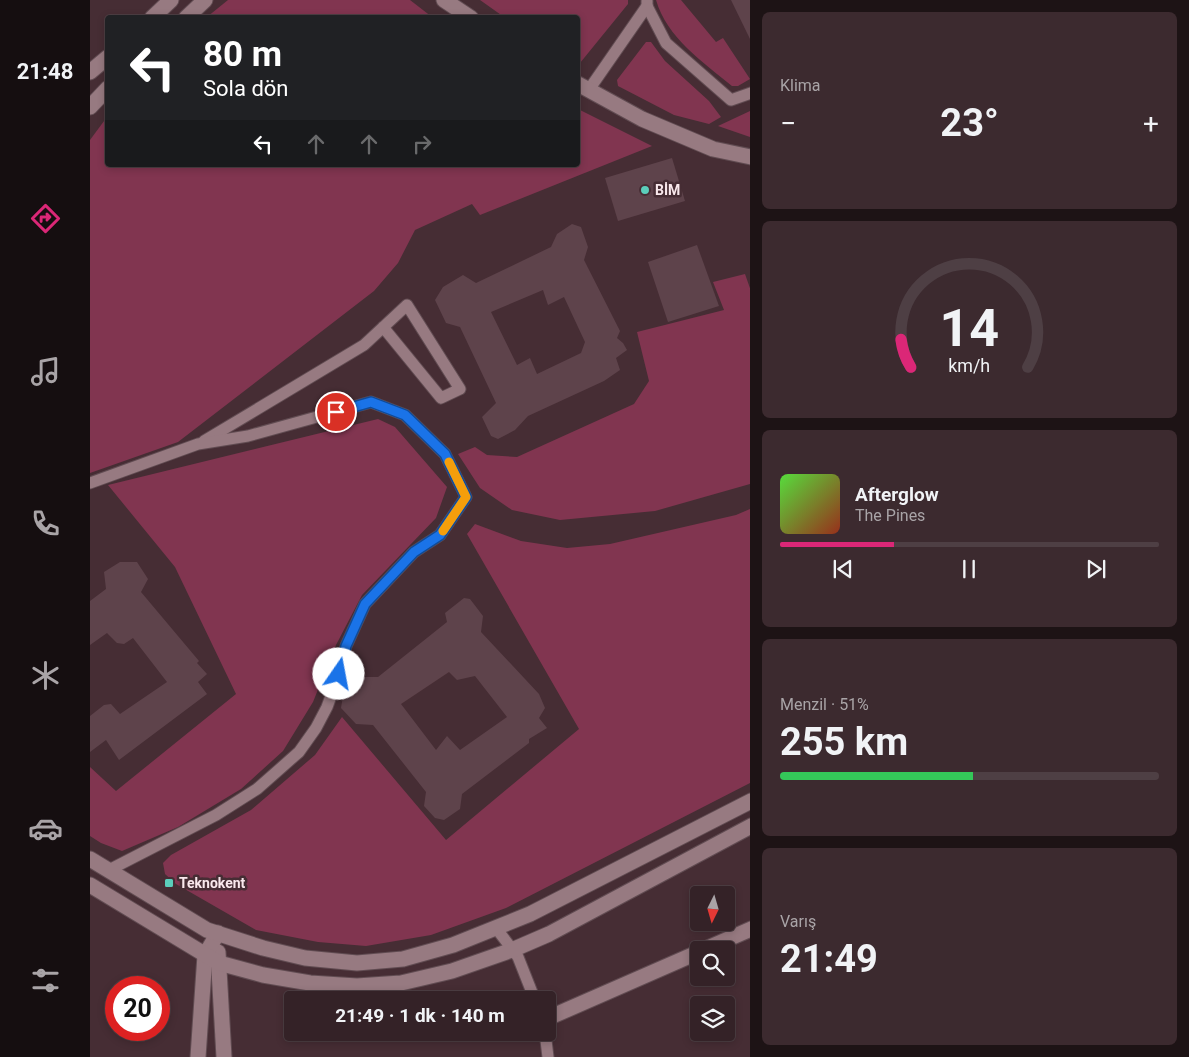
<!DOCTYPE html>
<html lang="tr">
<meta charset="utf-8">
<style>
:root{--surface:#342227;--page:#3c2a2f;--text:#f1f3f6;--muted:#a9a4a7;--line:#4e3f44;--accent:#db2777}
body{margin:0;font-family:Roboto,sans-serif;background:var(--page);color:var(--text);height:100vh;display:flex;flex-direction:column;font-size:19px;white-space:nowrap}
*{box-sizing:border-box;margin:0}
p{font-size:16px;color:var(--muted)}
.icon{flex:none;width:28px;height:28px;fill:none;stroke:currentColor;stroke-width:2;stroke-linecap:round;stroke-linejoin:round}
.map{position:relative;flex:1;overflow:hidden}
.side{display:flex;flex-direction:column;gap:12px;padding:12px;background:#1d1315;width:439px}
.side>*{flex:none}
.banner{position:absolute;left:15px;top:15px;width:475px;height:152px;border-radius:5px;box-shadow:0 2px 8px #0003,0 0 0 1px var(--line);background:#202124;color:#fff;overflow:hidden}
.needle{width:32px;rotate:185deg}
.controls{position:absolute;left:600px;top:886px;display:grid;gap:10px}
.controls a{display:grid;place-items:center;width:45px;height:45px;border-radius:5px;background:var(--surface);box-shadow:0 2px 8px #0003,0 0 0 1px var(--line);font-size:25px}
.speed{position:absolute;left:15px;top:976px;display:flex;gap:10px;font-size:25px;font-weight:700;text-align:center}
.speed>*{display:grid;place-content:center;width:65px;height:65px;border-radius:50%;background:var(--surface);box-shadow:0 2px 8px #0003,0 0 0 1px var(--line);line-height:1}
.speed .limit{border:8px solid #d22;background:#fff;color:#111}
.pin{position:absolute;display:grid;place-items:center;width:42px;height:42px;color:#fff;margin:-21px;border:2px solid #fff;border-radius:50%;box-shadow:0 1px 5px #0007}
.me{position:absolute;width:55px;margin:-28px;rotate:12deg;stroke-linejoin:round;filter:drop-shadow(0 0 4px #0008)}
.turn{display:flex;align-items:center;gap:18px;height:105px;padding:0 15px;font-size:22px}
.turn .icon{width:65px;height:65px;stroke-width:2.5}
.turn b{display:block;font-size:35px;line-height:42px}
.lanes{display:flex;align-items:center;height:48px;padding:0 15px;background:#0003;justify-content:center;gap:25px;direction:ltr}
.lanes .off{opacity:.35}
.big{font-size:38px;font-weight:700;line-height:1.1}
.side .tile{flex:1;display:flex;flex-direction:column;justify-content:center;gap:8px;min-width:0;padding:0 18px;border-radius:8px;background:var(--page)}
.side .dial{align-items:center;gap:0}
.dial svg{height:130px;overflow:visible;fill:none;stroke:var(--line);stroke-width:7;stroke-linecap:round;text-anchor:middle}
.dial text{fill:var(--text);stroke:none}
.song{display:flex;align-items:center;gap:15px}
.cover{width:60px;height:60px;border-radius:8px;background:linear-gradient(135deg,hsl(110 70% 55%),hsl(10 70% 35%))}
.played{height:5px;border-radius:2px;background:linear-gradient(90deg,var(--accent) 30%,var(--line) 30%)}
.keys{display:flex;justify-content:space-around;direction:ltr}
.heat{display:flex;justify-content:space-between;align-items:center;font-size:28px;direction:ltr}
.charge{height:8px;border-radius:4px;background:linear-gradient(90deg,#34c759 51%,var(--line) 0)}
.trip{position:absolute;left:194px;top:991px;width:272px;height:50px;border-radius:5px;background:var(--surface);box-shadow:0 2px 8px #0003,0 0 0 1px var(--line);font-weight:700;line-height:50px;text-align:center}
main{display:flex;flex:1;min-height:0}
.dock{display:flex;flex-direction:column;width:90px;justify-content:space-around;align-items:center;background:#150e10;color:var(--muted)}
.dock .icon{width:35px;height:35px}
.dock .current{color:var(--accent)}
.dock b{font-size:22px;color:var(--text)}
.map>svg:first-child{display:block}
.green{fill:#813550}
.building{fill:#5e434b;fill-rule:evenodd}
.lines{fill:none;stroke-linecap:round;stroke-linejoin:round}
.service-casing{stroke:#614c52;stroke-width:13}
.minor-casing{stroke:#614c52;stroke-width:17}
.tertiary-casing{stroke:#614c52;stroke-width:17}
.service{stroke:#977a81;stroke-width:11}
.minor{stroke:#977a81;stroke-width:15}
.tertiary{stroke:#977a81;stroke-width:15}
.route-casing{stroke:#114b97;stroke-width:12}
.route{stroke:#1a73e8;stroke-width:9}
.slow{stroke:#f59e0b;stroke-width:9}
.poi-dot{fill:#5bcebb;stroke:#462d34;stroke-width:2}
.labels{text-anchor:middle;stroke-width:5;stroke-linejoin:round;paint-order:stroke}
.poi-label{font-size:14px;font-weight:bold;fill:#f9e8ec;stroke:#462d34;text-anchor:start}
</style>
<main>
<nav class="dock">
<b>21:48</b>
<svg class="icon current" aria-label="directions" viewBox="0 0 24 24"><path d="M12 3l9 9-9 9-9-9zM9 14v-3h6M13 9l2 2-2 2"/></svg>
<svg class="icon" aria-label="music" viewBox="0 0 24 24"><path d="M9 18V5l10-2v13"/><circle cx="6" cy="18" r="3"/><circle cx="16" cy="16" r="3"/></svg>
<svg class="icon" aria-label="phone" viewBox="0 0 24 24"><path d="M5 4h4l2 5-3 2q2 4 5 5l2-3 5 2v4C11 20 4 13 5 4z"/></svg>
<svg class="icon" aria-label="climate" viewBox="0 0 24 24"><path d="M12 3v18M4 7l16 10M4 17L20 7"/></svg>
<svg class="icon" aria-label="car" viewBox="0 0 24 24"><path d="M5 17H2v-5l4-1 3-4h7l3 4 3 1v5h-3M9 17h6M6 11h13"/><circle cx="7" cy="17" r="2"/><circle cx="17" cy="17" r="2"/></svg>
<svg class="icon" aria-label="filters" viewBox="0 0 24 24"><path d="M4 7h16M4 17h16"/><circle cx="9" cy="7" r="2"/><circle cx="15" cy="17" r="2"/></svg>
</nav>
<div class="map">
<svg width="661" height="1057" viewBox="0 0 661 1057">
<rect width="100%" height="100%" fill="#462d34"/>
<!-- green -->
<g class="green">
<polygon points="138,0 320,0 342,17 117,17"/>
<polygon points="390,0 538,0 538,4 490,63 488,62 488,18 414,17"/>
<path d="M566,0H591L626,42L633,38L660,79L648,86H642C613,62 577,38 566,0Z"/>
<polygon points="556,42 561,42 575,61 619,101 631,117 619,124 584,115 528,86 527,80"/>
<polygon points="488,109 562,146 390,215 382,204 325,230 308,263 284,291 88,442 0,473 0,140 17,117 18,165 488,165"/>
<polygon points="660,111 660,137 628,126"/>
<polygon points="655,274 661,291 660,484 565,511 470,520 422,510 390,488 368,454 385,447 397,455 427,457 544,404 559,381 547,332 634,310 623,282"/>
<polygon points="288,419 305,427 357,487 346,518 272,595 246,645 223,702 193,751 151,789 88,827 32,851 11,843 0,836 0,767 26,791 146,694 85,567 18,485"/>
<polygon points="660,509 660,783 416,908 341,935 276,946 228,942 166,930 86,884 75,874 73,863 81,855 161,810 225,755 252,717 356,840 489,729 377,534 385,524 431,541 477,548 520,544 646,515"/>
</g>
<!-- building -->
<g class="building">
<polygon points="641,0 661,0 661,41"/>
<polygon points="582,158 595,201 528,221 515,178"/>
<path d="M482,224L491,227L498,247L494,260L530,331L527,338L533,343L537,350L526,358L530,370L514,381L438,416L425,430L408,439L401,436L392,417L406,403L370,327L356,323L345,300L353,287L373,275L386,283L461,247L467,234ZM453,290L458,305L474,297L495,342L491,353L447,374L440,358L427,365L401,312Z"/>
<polygon points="607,245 629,306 578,322 558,262"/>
<polygon points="30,562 47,562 58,579 51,592 109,661 107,663 117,674 108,682 117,694 29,760 16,740 0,752 0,716 14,705 21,704 30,714 77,682 43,638 34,644 27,643 17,633 0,645 0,601 16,589 14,572"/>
<path d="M374,598L380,599L393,616L391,632L449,694L455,708L449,718L457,728L439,739V743L372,794L370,809L354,820L345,818L334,806L336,792L283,725L266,724L251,708L254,690L272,677H288L357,622L355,613ZM359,672L367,680L385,676L417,717L370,750L357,736L346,750L311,704Z"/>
</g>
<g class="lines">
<!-- service casing -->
<g class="service-casing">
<g id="service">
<polyline points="557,6 576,43 641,100 661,93"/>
<polyline points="498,91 557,6 557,1"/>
<polyline points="114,441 274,345 317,305 370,389 351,398 293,327"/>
<polyline points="0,483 108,444 158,436 281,402 315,415 355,454 376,497 350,535 324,552 275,604 256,646 249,674 237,707 226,728 209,752 167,789 126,815 19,870"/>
<polyline points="406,928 428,957 445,1000"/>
<polyline points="455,1032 458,1057"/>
</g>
</g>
<!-- minor casing -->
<g class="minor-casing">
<g id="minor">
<polyline points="354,0 381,18"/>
<polyline points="488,84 552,119 623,149 661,157"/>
<polyline points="613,950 661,929"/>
<polyline points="128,952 134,1057"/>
<polyline points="458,1018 609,952"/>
<polyline points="108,1057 115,955 128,933"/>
</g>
</g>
<!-- tertiary casing -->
<g class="tertiary-casing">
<g id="tertiary">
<polyline points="62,18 81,0"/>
<polyline points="96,18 115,0"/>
<polyline points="0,72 18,57"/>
<polyline points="0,107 18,88"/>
<polyline points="0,859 117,930 173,948 215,958 267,963 313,959 363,945 440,914 661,801"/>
<polyline points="0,885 129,963 173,975 220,983 267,986 311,983 362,971 422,950 459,934 661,826"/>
</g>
</g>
<!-- service -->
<use href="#service" class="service"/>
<!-- minor -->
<use href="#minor" class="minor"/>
<!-- tertiary -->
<use href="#tertiary" class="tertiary"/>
</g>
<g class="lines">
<!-- route casing -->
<g class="route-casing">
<polyline id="route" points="246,412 281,402 315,415 355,454 376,497 350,535 324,552 275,604 256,646 249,674"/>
</g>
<!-- route -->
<use href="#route" class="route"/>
<!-- slow -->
<polyline class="slow" points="353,531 376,497 359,462"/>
</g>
<!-- markers -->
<g class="poi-dot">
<circle cx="555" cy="190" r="5"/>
<rect x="74" y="878" width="10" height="10" rx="2.5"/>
</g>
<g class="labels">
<!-- poi labels -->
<g class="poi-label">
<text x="565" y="195">BİM</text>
<text x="89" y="888">Teknokent</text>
</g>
</g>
</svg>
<div class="controls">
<a><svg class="needle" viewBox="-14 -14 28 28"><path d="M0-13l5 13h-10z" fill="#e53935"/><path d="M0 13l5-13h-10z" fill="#a9a4a7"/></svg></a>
<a><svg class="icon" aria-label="search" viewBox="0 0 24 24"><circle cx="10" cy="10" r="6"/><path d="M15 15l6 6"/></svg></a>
<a><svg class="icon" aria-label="layers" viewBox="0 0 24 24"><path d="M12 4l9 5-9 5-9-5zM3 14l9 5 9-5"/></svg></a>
</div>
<div class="speed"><div class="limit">20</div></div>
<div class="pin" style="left:246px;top:412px;background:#d93025"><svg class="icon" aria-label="arrive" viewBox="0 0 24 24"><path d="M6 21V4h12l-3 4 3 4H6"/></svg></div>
<svg class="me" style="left:249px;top:674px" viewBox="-20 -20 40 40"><circle r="19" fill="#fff"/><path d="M0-13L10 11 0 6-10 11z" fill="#1a73e8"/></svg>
<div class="trip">21:49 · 1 dk · 140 m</div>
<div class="banner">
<div class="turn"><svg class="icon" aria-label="left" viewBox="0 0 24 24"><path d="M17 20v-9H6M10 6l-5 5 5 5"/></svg><div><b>80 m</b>Sola dön</div></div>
<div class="lanes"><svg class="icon" aria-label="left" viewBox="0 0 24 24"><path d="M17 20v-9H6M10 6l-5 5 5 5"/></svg><svg class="icon off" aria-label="ahead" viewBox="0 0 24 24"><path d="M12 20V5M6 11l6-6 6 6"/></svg><svg class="icon off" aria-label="ahead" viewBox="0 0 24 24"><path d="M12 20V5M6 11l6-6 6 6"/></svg><svg class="icon off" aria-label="right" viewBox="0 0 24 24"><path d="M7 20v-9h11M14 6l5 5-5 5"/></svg></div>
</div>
</div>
<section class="side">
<div class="tile"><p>Klima</p>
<div class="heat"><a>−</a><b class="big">23°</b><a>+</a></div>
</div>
<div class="tile dial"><svg viewBox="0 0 100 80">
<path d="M14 69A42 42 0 1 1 86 69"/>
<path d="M14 69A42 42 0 0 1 8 52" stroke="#db2777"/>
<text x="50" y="56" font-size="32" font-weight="700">14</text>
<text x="50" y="72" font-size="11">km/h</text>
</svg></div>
<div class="tile">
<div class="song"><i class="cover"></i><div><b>Afterglow</b><p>The Pines</p></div></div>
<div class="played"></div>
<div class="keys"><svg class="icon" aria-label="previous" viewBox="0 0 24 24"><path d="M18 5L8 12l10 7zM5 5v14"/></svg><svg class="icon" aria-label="pause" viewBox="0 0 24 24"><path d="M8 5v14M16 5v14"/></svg><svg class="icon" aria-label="next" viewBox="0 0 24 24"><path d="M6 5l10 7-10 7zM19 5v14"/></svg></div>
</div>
<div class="tile"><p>Menzil · 51%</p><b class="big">255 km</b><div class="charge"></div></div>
<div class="tile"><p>Varış</p><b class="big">21:49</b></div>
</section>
</main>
